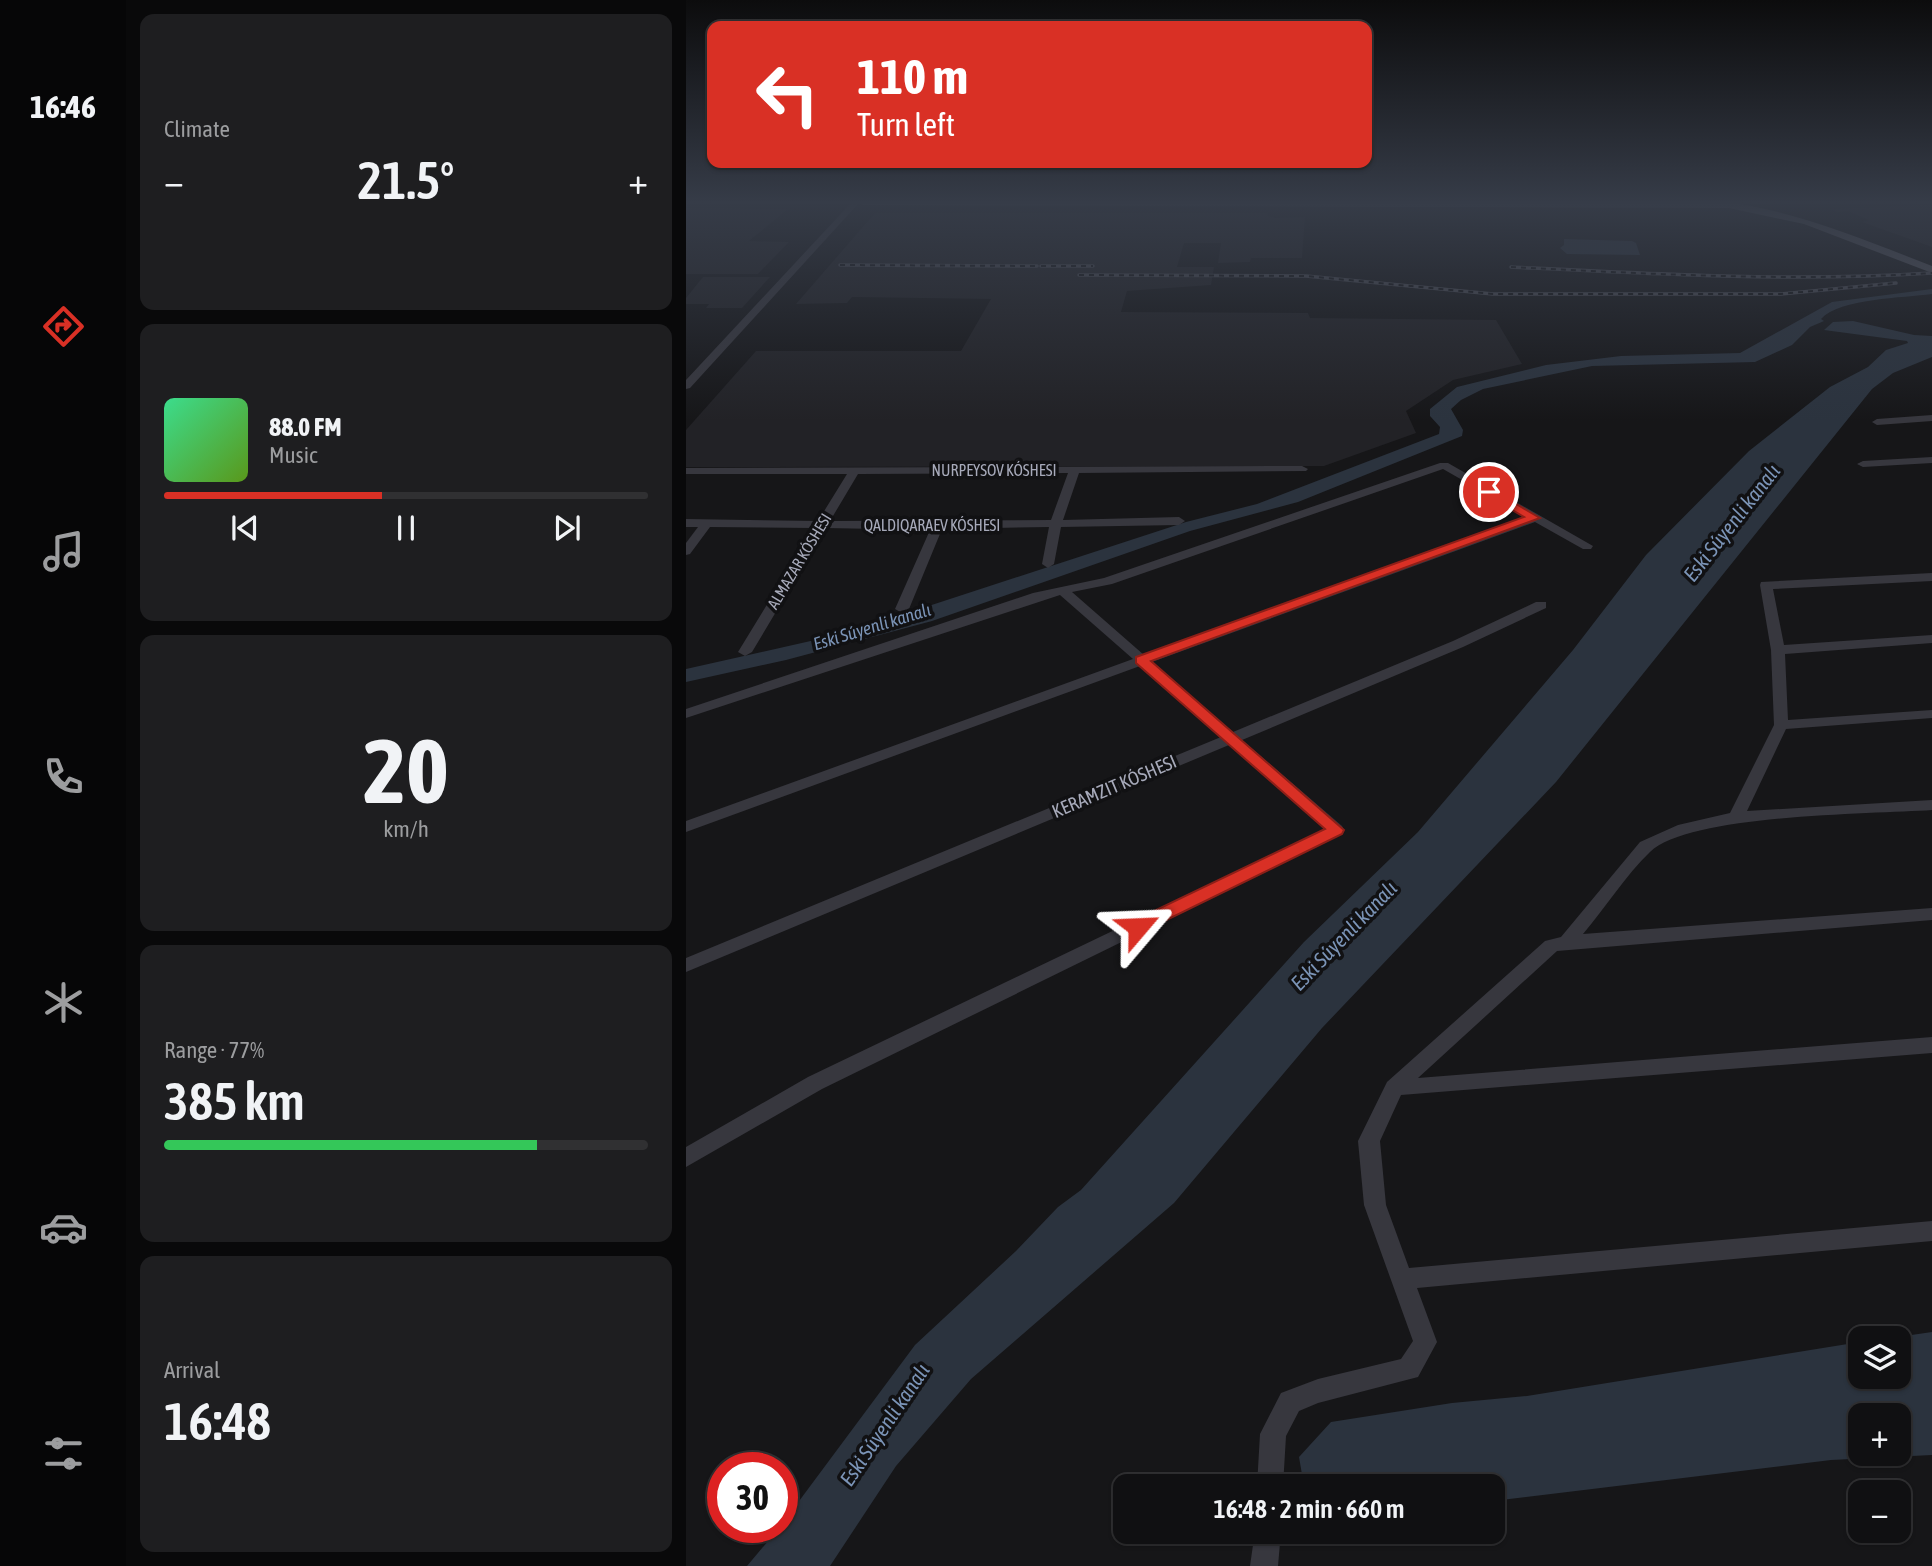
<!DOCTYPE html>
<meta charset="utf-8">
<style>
:root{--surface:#101012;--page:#1e1e20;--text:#f1f3f6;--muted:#9c9d9f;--line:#303032;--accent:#d93025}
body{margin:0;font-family:"Asap Condensed",sans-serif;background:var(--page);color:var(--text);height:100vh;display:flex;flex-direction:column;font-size:26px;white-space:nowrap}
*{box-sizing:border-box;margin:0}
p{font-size:23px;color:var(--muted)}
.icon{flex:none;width:38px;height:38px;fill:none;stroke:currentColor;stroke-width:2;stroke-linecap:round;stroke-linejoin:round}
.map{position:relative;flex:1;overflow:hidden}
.drawer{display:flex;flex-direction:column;gap:14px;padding:14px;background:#09090a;width:560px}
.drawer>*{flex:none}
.banner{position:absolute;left:21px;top:21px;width:665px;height:147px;border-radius:14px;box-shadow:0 2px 5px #0004,0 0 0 2px var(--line);background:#d93025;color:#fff;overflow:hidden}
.buttons{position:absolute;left:1162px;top:1326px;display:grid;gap:14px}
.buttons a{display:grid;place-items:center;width:63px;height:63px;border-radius:14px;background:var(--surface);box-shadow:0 2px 5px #0004,0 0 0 2px var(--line);font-size:35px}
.speed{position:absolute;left:21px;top:1452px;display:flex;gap:14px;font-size:35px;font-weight:700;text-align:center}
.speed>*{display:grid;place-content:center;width:91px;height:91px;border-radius:50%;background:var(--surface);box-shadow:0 2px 5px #0004,0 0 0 2px var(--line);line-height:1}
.speed .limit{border:10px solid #d22;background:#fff;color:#111}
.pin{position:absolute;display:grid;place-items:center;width:60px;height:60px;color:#fff;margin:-30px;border:4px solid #fff;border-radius:50%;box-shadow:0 2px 7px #0007}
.me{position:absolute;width:77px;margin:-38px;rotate:64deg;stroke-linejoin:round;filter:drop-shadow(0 0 5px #0008)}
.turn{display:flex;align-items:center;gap:24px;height:147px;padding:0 35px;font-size:32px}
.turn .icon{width:91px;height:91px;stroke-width:2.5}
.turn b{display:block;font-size:49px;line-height:60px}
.big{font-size:52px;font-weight:600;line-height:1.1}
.drawer .widget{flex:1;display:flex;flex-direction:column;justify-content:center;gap:10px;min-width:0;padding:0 24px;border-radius:14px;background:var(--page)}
.drawer .dial{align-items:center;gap:0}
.dial b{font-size:91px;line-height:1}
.song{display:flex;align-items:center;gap:21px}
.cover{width:84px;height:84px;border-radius:10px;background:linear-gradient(135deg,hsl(150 70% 55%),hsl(90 70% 35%))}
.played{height:7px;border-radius:4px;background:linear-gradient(90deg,var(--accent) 45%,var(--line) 45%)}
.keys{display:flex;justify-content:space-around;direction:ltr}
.heat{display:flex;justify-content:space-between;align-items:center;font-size:38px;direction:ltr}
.charge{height:10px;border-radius:5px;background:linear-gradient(90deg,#34c759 77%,var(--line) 0)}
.trip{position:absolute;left:427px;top:1474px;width:392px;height:70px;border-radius:14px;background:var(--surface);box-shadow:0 2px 5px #0004,0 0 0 2px var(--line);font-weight:600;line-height:70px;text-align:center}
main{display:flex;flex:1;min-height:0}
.menu{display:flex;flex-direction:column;width:126px;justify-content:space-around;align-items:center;background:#060607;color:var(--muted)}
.menu .icon{width:49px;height:49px}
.menu .active{color:var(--accent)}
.menu b{font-size:32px;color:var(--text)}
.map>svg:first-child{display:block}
.built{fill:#222226}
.water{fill:#2b333e;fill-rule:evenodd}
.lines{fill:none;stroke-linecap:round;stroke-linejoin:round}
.minor{fill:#37373e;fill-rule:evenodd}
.major{fill:#53545d;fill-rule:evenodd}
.rail-casing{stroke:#4a4b53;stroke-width:3.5}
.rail{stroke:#111113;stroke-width:2;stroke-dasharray:5;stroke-linecap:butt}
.route{fill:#d93025;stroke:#8d1f18;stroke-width:2}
.labels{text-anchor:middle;stroke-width:7;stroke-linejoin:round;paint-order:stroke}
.far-street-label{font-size:16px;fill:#a7aaba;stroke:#111113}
.far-water-label{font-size:18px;font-style:italic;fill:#7b94b7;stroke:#111113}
.street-label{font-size:19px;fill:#a7aaba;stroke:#111113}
.water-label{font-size:21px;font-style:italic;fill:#7b94b7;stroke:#111113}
</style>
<main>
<nav class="menu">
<b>16:46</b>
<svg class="icon active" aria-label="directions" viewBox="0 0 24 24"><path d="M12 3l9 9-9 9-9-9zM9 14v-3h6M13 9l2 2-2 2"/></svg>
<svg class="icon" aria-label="music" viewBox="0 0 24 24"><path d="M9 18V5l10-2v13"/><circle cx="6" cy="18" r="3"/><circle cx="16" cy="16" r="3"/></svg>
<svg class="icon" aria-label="phone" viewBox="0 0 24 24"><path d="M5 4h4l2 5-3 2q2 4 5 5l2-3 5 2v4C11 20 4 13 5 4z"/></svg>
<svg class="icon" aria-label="climate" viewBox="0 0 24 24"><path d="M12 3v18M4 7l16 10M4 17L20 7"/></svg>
<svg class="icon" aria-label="car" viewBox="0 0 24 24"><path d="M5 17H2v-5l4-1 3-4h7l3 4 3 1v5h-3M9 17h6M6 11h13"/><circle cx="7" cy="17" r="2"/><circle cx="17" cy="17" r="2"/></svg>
<svg class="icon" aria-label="filters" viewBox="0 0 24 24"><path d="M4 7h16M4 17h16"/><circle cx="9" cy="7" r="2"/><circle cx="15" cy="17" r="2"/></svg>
</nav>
<section class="drawer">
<div class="widget"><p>Climate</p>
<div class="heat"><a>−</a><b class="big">21.5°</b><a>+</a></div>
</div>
<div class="widget">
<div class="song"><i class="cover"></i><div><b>88.0 FM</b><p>Music</p></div></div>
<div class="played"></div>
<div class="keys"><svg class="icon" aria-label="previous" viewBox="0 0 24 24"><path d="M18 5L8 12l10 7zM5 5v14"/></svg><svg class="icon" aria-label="pause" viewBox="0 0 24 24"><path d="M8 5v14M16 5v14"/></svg><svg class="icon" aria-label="next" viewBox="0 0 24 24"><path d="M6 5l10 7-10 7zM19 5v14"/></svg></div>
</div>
<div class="widget dial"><b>20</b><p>km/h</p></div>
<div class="widget"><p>Range · 77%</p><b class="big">385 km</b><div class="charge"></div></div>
<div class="widget"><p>Arrival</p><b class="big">16:48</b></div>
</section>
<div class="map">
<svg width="1246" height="1566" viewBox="0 0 1246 1566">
<rect width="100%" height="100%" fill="#161618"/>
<!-- built -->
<g class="built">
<polygon points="1236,202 1246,202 1246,247 1176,222 1183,220 1162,211 1152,212 1144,209 1241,205"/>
<polygon points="0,208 102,209 63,241 103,242 72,274 0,274"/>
<polygon points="189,213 581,213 582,216 589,218 619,217 616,258 565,258 564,262 532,263 535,243 498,243 491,267 528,267 525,285 441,291 435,312 622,313 624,318 810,320 836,364 767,380 720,411 730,433 638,466 0,467 0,430 70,351 275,351 305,299 166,297 161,303 110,304"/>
<polygon points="17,277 84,277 56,308 20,308 23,304 0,304 0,298"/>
</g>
<!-- water -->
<g class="water">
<polygon points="878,239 946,241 950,243 954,255 881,254 874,248 878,245"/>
<path d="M1246,289V294C1218,298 1154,298 1135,319L1138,321L1124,327L1106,345L1069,362L906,366L797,389L775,400L765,409L777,430L776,436L612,502L504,531L246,621L100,660L0,682V669L160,633L500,522L571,504L753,434L754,427L744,416V409L771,387L860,365L935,356L1054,353L1146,302Z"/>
<polygon points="1167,321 1228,335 1246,336 1246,357 1207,373 1186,389 870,782 636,1028 488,1203 285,1379 210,1466 144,1566 61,1566 93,1528 96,1528 96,1524 229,1345 330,1251 372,1207 395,1190 618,942 732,832 887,650 960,555 1063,451 1144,387 1182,367 1200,350 1222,343 1221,341 1138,330 1147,322"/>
<path d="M1246,1332V1455L1145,1460L807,1501V1486H618L613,1457L645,1422L766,1403L841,1396L1174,1342V1377H1213V1339H1198ZM1174,1416H1213V1454H1174Z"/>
</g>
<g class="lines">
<!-- minor -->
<g class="minor">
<polygon points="27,202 179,202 172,204 4,388 0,389 0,380 164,204 31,204"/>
<polygon points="1246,415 1246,421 1191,425 1186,422 1191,419"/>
<polygon points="1246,457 1246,463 1177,467 1171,464 1177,461"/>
<path d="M754,463H762L907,546L905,549H897L849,522L466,662L547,732L767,641L850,602H860V608L777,647L556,740L656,826L658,830L656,834L136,1089L0,1167V1147L122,1077L639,829L543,745L0,972V958L535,737L454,666L0,832V821L447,659L374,595L0,718V709L347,593L418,578ZM757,469L841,517L458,655L386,592L426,584Z"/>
<path d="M616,466L622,469L620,471L393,473L377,520L493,517L499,521L493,525L375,527L368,564L362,568L356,564L363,527L256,529L223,609L216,613L209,609L244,530L140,528L66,652L59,656L52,652L128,528L24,527L4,554L0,555V543L12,527H0V519L132,521L161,474H0V468ZM382,473L365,520L144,521L172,474Z"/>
<path d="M1246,573V581L1087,589L1098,645L1246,635V643L1099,654L1102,720L1246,710V718L1100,729L1061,811L1246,800V810C1187,814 1004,814 964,852C940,875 919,908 897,934L1246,908V920L871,951L732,1078L1246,1037V1053L715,1095L694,1141L700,1205L723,1268L1246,1221V1241L731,1288L751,1342L732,1377L632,1403L613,1411L600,1436L597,1486H571L574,1434L595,1393L632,1379L715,1359L727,1341L678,1205L672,1141L701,1082L859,941L875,937L954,842L992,825L1044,813L1088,725L1085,650L1074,585L1075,582Z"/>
<polygon points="569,1531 595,1531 592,1566 564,1566"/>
</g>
<!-- major -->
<path class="major" d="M173,202H1043C1115,213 1179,240 1246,266V273L1118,224L1043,208L177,205Z"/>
<!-- rail casing -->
<g class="rail-casing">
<g id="rail">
<polyline points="154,265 351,266"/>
<polyline points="355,266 407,266"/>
<path d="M825,267C965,274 1106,282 1246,273"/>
<polyline points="393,275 620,276 807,294 1095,294 1210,283"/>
</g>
</g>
<!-- rail -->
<use href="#rail" class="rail"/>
</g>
<!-- sky -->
<linearGradient id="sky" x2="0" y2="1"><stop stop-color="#0c0c0d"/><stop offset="0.48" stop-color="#363c48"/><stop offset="1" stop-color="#363c48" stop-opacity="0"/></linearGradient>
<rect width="1246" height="421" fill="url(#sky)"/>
<!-- route -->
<polygon class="route" points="803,488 854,518 465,661 658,830 656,834 458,931 445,931 442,927 445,922 639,829 450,663 450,657 838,517 799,494 799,489"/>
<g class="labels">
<!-- far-street labels -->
<g class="far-street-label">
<text x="308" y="476">NURPEYSOV KÓSHESI</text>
<text x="246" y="531">QALDIQARAEV KÓSHESI</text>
<text transform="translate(113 561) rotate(-59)" y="6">ALMAZAR KÓSHESI</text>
</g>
<!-- far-water labels -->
<g class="far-water-label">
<text transform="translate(186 627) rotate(-17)" y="6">Eski Súyenli kanalı</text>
</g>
<!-- street labels -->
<g class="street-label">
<text transform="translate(428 786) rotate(-23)" y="7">KERAMZIT KÓSHESI</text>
</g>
<!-- water labels -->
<g class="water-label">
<text transform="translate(1046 523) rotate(-52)" y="7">Eski Súyenli kanalı</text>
<text transform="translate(658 936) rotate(-46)" y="7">Eski Súyenli kanalı</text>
<text transform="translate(199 1425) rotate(-56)" y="7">Eski Súyenli kanalı</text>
</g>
</g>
</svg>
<div class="buttons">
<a><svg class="icon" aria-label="layers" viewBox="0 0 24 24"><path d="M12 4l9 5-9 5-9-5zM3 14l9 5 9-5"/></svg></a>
<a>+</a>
<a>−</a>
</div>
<div class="speed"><div class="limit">30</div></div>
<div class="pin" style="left:803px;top:492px;background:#d93025"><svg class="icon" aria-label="arrive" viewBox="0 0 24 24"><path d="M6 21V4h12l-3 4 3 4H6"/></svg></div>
<svg class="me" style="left:452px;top:927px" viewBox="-20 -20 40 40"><path d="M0-17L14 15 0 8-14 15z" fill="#d93025" stroke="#fff" stroke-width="4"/></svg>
<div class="trip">16:48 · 2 min · 660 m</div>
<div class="banner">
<div class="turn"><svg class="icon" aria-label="left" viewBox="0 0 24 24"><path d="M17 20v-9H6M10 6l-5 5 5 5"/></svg><div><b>110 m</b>Turn left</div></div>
</div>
</div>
</main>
